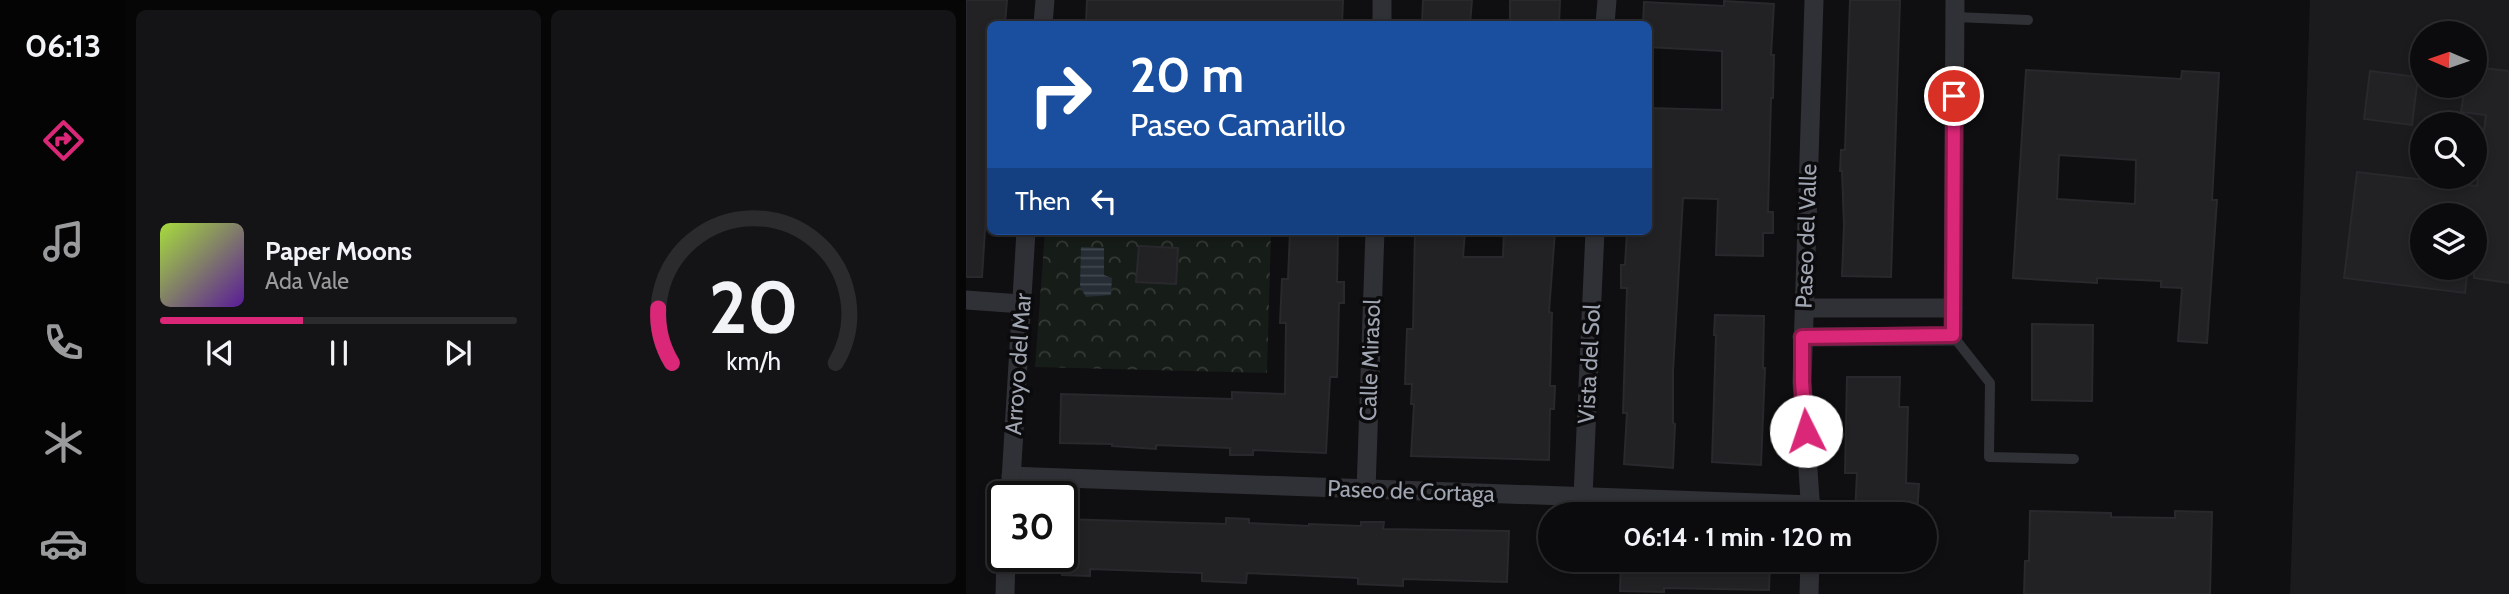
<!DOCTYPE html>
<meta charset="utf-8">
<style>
:root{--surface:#0b0b0d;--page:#141416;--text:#f1f3f6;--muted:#9a9b9d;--line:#2b2b2e;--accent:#db2777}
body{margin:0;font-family:Cabin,sans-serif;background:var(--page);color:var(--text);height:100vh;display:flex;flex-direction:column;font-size:26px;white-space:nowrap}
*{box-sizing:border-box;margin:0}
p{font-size:23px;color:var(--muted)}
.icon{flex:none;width:38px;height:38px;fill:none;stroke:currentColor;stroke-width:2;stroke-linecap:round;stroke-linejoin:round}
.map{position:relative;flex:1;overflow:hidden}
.side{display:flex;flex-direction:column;gap:10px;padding:10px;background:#060607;width:840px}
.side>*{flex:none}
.hud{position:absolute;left:21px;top:21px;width:665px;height:214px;border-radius:10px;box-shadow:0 4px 10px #0003,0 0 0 2px var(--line);background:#1a4fa0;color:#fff;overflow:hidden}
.needle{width:46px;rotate:272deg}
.controls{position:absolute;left:1444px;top:21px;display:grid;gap:14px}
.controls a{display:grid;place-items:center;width:77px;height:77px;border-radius:50%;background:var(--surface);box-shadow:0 4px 10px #0003,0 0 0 2px var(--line);font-size:35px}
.speed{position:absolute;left:21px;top:481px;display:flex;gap:14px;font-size:35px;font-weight:700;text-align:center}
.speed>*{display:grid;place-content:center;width:91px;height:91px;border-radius:50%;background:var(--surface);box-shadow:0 4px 10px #0003,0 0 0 2px var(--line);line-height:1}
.speed .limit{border:4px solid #111;border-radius:10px;background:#fff;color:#111}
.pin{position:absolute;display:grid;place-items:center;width:60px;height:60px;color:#fff;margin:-30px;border:4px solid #fff;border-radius:50%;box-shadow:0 2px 7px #0007}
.me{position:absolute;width:77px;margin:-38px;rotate:356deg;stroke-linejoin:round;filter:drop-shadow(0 0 5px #0008)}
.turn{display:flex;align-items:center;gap:24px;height:147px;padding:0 28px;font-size:32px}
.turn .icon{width:91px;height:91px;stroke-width:2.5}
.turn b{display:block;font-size:49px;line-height:60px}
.then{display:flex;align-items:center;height:66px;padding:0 28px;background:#0003;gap:14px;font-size:26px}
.side .widget{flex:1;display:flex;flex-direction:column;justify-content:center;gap:10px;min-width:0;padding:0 24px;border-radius:10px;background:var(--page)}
.side .dial{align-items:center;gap:0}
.dial svg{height:182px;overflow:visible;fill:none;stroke:var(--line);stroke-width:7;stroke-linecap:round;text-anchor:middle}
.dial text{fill:var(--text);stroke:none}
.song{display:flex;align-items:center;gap:21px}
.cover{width:84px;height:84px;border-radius:10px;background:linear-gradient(135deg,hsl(80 70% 55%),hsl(270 70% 35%))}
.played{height:7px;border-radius:4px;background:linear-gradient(90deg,var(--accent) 40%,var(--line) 40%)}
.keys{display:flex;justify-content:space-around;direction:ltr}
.side .tiles{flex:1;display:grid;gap:10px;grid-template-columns:repeat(2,1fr)}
.trip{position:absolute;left:572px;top:502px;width:399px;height:70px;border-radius:35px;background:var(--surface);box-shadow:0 4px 10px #0003,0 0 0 2px var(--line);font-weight:700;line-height:70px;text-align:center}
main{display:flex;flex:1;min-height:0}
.menu{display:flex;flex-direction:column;width:126px;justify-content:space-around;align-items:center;background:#040405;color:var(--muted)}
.menu .icon{width:49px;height:49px}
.menu .selected{color:var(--accent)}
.menu b{font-size:32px;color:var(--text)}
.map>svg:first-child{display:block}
.built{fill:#1b1b1e;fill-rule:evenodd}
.forest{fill:url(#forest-crowns)}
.water{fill:url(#water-rules)}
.building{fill:#222225;stroke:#29292d;stroke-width:2;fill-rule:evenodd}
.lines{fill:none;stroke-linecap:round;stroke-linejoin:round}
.service{stroke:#303136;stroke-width:10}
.minor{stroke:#303136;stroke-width:19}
.route-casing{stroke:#8e194d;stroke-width:18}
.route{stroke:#db2777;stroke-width:12}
.labels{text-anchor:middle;stroke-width:7;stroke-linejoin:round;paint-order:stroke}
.street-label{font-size:23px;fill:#a0a5b2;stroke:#0b0a0c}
</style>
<main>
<nav class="menu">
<b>06:13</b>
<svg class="icon selected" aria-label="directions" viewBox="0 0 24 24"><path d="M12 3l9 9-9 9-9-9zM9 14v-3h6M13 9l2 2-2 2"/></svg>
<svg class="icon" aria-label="music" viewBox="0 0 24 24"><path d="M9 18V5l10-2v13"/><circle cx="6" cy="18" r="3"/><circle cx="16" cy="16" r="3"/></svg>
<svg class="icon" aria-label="phone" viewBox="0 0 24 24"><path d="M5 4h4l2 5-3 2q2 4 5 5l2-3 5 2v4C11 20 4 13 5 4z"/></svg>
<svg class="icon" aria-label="climate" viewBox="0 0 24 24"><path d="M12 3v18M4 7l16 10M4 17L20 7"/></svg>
<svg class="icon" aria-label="car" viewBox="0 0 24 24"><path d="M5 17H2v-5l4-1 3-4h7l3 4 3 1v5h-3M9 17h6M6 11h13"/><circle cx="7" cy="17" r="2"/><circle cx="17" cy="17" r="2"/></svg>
</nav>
<section class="side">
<div class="tiles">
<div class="widget">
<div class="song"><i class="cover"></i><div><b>Paper Moons</b><p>Ada Vale</p></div></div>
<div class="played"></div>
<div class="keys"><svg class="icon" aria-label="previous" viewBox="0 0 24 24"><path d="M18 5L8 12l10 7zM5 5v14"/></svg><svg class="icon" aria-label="pause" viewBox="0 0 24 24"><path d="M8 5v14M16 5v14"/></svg><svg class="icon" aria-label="next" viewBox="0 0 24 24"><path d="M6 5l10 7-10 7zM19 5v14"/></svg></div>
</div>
<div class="widget dial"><svg viewBox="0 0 100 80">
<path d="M14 69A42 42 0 1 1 86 69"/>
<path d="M14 69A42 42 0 0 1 8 45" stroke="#db2777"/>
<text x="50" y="56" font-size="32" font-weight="700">20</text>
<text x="50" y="72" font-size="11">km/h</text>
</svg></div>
</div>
</section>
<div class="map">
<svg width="1543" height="594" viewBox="0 0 1543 594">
<defs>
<pattern id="forest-crowns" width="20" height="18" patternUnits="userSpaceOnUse" patternTransform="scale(1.75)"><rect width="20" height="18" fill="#161c17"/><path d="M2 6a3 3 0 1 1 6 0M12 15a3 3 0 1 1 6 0" fill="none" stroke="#353a36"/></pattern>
<pattern id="water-rules" width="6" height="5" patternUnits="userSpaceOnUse" patternTransform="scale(1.75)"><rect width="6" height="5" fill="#262d34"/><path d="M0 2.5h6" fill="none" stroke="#42484f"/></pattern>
</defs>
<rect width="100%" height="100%" fill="#0f0f11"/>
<!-- built -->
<path class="built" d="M1344,0H1543V594H1324ZM1456,33H1508V86H1456ZM1456,124H1508V177H1456ZM1456,215H1508V268H1456Z"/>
<!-- forest -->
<polygon class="forest" points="79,231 305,231 301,373 69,367"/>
<!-- water -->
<polygon class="water" points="115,247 138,248 138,275 146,278 145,295 120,297 114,286"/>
<!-- building -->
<g class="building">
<polygon points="0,0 41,0 39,24 24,24 24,198 21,198 16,277 0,277"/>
<polygon points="121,0 377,0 376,24 120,24"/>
<polygon points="457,0 506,0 504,24 456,24"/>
<polygon points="544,0 594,0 593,24 544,24"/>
<polygon points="884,0 934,0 925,277 876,276 878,225 876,171 874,171 875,150 879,150"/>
<polygon points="758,1 808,4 805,55 808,55 807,98 805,98 802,212 807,212 807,233 797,233 797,256 750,255 752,199 717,198 707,371 707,423 709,424 707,468 658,464 661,413 657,413 661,288 655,288 655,265 659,265 661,231 682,231 682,108 756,110 756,51 682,47 682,24 677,24 678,2 758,6"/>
<polygon points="1508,67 1543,71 1543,283 1508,278 1508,215 1456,215 1456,268 1502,268 1499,293 1378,278 1391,172 1511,186 1520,115 1495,112 1499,86 1508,86"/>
<path d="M1060,70L1215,79L1216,71L1253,73L1246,200H1251L1241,343L1212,341L1216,288L1195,287V281L1131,278V283L1047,278ZM1093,155L1170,160L1169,204L1091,199Z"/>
<polygon points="1404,71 1452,77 1446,125 1398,119"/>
<polygon points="324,231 372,231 371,282 378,282 378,303 373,303 371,377 364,377 360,453 287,450 287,455 264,455 264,448 190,445 190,449 146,446 146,444 94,443 95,394 266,399 266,392 319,394 320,323 314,323 316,279 322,279"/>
<polygon points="449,231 499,231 497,257 537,257 538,231 589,231 583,312 586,313 584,386 589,386 588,409 584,409 583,460 445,456 448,404 445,404 446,384 439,384 441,329 447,329"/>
<polygon points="173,246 212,248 210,284 170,282"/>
<polygon points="749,315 798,316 797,368 799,368 795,465 746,462 750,335 748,335"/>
<polygon points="1066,324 1127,325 1126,401 1066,400"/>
<polygon points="881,377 934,377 933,407 942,407 940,483 953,484 951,514 889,514 891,473 879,473"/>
<polygon points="1064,511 1145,513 1145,517 1209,518 1209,511 1246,512 1244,594 1058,594 1059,561 1063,561"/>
<polygon points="260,518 283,519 283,523 343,526 343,524 395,526 395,522 418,522 417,529 543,531 541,582 437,579 437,586 392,584 392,578 281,573 280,583 236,581 236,573 124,569 124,576 96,575 96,519 260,524"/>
<polygon points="655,560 804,560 803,590 698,588 698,592 654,591"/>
</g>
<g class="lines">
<!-- service -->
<g class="service">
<polyline points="989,17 1062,20"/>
<polyline points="987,336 1024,383 1023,457 1108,459"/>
</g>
<!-- minor -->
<g class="minor">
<polyline points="77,24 79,0"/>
<polyline points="416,24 416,0"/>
<polyline points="639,24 641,0"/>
<polyline points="0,300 56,304"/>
<polyline points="838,308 987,308"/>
<polyline points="836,337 987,336 989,0"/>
<polyline points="45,476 846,505"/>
<polyline points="400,490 409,231"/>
<polyline points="617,496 629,231"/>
<polyline points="44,497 60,231"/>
<polyline points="845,514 836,382 848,0"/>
<polyline points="39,594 40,556"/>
<polyline points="843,594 844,560"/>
</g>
</g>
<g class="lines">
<!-- route casing -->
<g class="route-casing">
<polyline id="route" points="840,431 836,382 836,337 987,335 988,96"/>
</g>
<!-- route -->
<use href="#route" class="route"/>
</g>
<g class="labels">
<!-- street labels -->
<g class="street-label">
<text transform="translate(840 236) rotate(-88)" y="8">Paseo del Valle</text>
<text transform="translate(404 360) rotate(-88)" y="8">Calle Mirasol</text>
<text transform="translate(52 364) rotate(-86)" y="8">Arroyo del Mar</text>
<text transform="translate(623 364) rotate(-87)" y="8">Vista del Sol</text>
<text transform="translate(445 491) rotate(2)" y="8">Paseo de Cortaga</text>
</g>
</g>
</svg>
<div class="controls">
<a><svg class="needle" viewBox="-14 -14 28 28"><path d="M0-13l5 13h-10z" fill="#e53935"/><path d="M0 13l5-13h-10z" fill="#9a9b9d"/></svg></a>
<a><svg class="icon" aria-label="search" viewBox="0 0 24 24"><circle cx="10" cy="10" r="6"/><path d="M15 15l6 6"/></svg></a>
<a><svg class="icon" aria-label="layers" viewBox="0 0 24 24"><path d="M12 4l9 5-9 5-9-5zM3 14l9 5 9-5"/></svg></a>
</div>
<div class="speed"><div class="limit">30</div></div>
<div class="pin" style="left:988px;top:96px;background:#d93025"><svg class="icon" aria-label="arrive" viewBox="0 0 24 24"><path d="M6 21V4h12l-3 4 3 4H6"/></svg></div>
<svg class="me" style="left:840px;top:431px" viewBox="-20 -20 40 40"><circle r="19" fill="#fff"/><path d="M0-13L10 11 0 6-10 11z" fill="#db2777"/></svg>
<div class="trip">06:14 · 1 min · 120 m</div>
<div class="hud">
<div class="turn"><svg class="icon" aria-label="right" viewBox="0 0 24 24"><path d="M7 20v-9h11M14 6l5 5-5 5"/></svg><div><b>20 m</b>Paseo Camarillo</div></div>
<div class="then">Then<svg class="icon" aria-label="left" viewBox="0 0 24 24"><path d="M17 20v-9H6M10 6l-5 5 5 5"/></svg></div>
</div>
</div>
</main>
